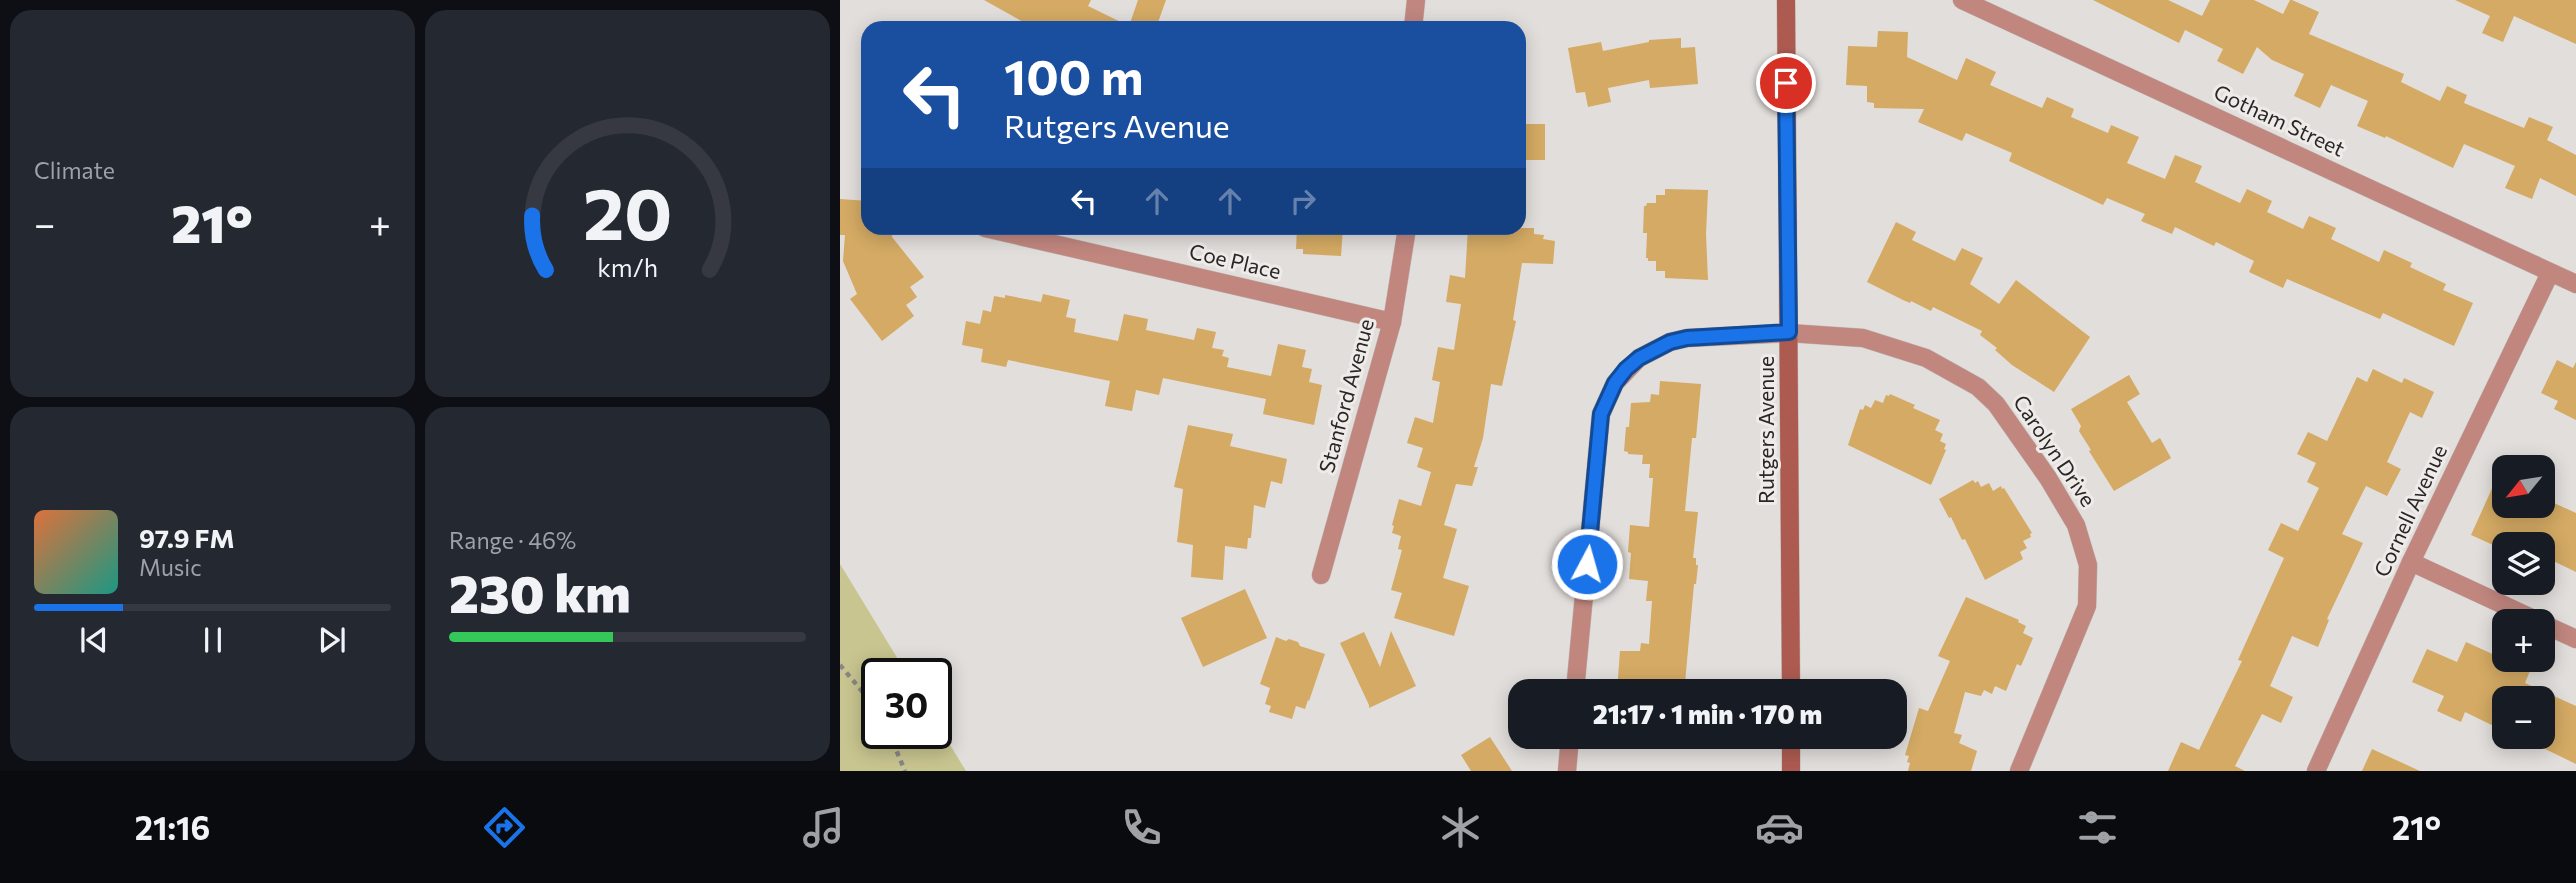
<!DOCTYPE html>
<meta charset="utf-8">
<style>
:root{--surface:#171b24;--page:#242831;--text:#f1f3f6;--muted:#9ea1a6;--line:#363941;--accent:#1a73e8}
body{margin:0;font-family:Commissioner,sans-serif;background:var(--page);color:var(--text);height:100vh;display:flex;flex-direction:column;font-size:26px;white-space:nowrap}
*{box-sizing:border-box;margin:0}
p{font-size:23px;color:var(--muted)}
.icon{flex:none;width:38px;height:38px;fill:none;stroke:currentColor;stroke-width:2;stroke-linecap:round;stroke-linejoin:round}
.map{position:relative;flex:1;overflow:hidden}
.drawer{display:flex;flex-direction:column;gap:10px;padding:10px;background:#0d0f14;width:840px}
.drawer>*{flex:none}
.banner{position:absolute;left:21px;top:21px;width:665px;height:214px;border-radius:21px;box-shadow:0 4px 18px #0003;background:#1a4fa0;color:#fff;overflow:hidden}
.needle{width:46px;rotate:240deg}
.tools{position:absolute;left:1652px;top:455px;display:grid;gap:14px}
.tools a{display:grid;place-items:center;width:63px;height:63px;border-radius:14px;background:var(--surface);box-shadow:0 4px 18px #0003;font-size:35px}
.speed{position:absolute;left:21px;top:658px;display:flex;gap:14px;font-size:35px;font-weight:700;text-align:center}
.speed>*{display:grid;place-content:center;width:91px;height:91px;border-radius:50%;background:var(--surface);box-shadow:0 4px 18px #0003;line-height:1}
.speed .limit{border:4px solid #111;border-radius:10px;background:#fff;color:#111}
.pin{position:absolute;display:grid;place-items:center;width:60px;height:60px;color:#fff;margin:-30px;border:4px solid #fff;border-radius:50%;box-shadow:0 2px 7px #0007}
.me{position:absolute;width:77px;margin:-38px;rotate:6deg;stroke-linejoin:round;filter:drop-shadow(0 0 5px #0008)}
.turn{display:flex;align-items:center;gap:24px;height:147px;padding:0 28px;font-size:32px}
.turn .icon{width:91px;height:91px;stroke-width:2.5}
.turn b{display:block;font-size:49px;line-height:60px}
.lanes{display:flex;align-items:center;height:66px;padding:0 28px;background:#0003;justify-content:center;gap:35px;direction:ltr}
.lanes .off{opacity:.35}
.big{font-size:52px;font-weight:800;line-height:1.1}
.drawer .tile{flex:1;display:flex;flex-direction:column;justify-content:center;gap:10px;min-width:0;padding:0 24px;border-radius:21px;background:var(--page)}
.drawer .dial{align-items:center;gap:0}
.dial svg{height:182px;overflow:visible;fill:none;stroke:var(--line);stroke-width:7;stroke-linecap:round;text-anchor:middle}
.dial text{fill:var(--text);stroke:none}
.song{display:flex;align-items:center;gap:21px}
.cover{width:84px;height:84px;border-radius:10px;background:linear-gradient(135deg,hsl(20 70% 55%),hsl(170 70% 35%))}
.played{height:7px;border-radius:4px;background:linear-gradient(90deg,var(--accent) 25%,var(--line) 25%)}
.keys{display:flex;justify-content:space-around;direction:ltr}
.heat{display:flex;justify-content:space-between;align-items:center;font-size:38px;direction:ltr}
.charge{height:10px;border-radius:5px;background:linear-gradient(90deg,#34c759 46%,var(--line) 0)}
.drawer .tiles{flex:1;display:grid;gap:10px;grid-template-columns:repeat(2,1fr)}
.trip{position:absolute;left:668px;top:679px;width:399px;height:70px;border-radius:21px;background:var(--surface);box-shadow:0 4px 18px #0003;font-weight:800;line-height:70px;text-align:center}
.dock{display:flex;height:112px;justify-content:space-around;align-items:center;background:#090b0e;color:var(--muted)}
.dock .icon{width:49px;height:49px}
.dock .current{color:var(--accent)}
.dock b{font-size:32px;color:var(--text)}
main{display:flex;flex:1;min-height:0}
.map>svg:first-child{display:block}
.green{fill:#c8c590}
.building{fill:#d4aa64}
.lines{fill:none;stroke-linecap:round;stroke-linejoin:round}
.street-casing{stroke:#bdb9b7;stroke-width:19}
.secondary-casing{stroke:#bdb9b7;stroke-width:19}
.path{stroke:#898785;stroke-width:4.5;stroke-dasharray:5 5;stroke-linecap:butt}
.street{stroke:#c1877f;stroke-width:18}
.secondary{stroke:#ad5b51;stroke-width:18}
.route-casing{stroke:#114b97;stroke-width:18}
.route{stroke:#1a73e8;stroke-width:12}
.labels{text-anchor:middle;stroke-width:6;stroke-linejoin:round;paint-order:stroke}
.street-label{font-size:21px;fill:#282726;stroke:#efebe9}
</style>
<main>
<section class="drawer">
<div class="tiles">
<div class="tile"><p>Climate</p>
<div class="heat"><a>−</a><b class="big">21°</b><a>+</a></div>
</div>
<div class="tile dial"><svg viewBox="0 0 100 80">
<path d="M14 69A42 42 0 1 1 86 69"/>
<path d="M14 69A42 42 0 0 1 8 45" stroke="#1a73e8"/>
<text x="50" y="56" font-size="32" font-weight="700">20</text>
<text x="50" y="72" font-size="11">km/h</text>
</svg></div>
<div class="tile">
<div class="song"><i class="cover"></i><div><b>97.9 FM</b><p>Music</p></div></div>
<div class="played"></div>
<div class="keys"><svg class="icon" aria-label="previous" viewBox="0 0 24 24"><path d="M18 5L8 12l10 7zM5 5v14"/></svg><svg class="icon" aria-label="pause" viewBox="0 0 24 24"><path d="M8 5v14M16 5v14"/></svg><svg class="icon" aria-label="next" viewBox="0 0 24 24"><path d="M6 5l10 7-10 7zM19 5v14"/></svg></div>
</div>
<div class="tile"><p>Range · 46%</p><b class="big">230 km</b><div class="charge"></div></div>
</div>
</section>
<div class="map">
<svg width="1736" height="771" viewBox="0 0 1736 771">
<rect width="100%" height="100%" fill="#e2dedb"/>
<!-- green -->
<polygon class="green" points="0,564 67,674 37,674 37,733 96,733 96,722 126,771 0,771"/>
<!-- building -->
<g class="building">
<polygon points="144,0 251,0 248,6 289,26 298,0 326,0 316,28 194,28"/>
<polygon points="1253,0 1328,0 1362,16 1370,0 1414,0 1443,14 1450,0 1452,0 1479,12 1469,34 1564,74 1561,82 1600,101 1607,86 1627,95 1624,103 1684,128 1689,117 1713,127 1707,140 1736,155 1736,196 1700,178 1692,199 1665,188 1675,166 1624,144 1613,168 1546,136 1545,138 1517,126 1528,101 1491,85 1480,108 1454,96 1464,74 1432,60 1417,47 1403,74 1377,61 1383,49 1345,30 1339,43"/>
<polygon points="1615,0 1736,0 1736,44 1674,16 1663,42 1642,33 1650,16"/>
<polygon points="1038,31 1068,32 1067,57 1117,80 1126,58 1156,72 1150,85 1202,108 1207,97 1234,109 1231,117 1268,133 1271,125 1299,137 1287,163 1325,179 1335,155 1362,166 1355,182 1400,203 1407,189 1432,201 1427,212 1463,229 1469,216 1496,228 1491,239 1539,262 1544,250 1572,263 1570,267 1606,284 1603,290 1633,303 1614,346 1543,313 1540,319 1447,279 1443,288 1409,272 1414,261 1376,242 1374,246 1335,227 1332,234 1301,221 1305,214 1267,198 1263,205 1169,161 1172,153 1126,133 1122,141 1078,122 1084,109 1034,108 1034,103 1027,102 1027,86 1006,85 1008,46 1037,47"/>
<polygon points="841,38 841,48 855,47 858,84 810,88 809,80 768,88 771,102 748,107 745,92 736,93 728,48 761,42 763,51 809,42 809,40"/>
<rect x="679" y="124" width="26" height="36"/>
<polygon points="825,189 868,190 866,234 868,280 825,278 825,271 816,271 816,261 808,261 808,258 806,258 807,233 803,233 804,206 806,206 807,203 816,203 816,195 825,195"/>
<polygon points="0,199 28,201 28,228 53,228 52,237 84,277 70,287 77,297 66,305 74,316 42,341 10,299 17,294 3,261 5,235 0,235"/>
<polygon points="1056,222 1076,232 1072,240 1115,261 1122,248 1143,258 1130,284 1159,304 1176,280 1250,337 1214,392 1172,365 1155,350 1157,348 1140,335 1142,331 1093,307 1091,311 1071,301 1070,303 1063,300 1027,282"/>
<polygon points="457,228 503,228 501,256 463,254 463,249 456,249"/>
<polygon points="628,228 694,228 694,234 704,235 703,239 715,241 713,264 682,263 673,320 676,321 662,386 651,384 643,438 634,467 638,467 632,486 616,484 604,525 617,529 603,578 629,586 614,636 554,618 562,593 551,590 562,550 558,549 561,536 552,533 554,526 552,525 559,499 581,506 591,472 577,467 583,448 567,443 575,417 593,423 600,382 592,380 598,347 614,350 621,304 606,302 610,275 625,278"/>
<polygon points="203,294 230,300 226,317 236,319 234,332 278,341 284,314 308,319 306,330 354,340 357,328 376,332 372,348 384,350 382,356 389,358 387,367 431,376 438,344 466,350 462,367 472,369 469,382 482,385 474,425 423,414 426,399 323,378 319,395 296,390 292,411 265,406 270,381 168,360 166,367 141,362 143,349 122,345 126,321 140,324 143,310 151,312 154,296 165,298 165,295 201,302"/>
<polygon points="1717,360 1733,368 1736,362 1736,420 1714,409 1718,401 1701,393"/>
<polygon points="1533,369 1562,383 1564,378 1594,392 1582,418 1570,412 1547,462 1561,469 1547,496 1526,486 1502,534 1523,543 1487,619 1489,620 1478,647 1452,636 1430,686 1453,697 1441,723 1422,714 1395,766 1405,771 1328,771 1341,742 1359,750 1402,661 1398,660 1444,558 1428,550 1441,523 1458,531 1479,488 1467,482 1476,463 1457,454 1468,432 1487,441 1517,377 1527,382"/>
<polygon points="1289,375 1300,394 1287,402 1312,443 1320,438 1331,458 1274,491 1249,451 1251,450 1239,431 1241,426 1231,409"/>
<polygon points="820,381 861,384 856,438 852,438 845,511 858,512 853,558 856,558 856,565 858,565 856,584 854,584 845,683 842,682 841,691 777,691 780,651 800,651 801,643 809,644 812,601 806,601 808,581 789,579 791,553 788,552 790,525 809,527 813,478 809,478 810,464 802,464 803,455 788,454 788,452 784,451 786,427 789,427 791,403 810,402 811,394 819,395"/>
<polygon points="1050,394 1075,405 1073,408 1100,420 1095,430 1103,434 1100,441 1106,444 1104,449 1106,450 1091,485 1008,445 1020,409 1023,410 1025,405 1031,408 1035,400 1043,403 1046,395 1049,396"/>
<polygon points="348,425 393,434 390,446 447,459 442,484 431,481 425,508 414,505 411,538 408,538 407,549 385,546 383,580 351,577 353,545 337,542 343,489 334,487"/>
<polygon points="1664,462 1664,506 1703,506 1703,498 1736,513 1736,572 1703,556 1703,544 1664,544 1664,550 1631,535"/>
<polygon points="1133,480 1135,483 1138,481 1141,487 1149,483 1153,491 1161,486 1162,489 1164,488 1192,533 1190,534 1191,537 1183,541 1187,548 1180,552 1183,559 1145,580 1125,539 1122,540 1111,517 1109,518 1099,499"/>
<polygon points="405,589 427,638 363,667 341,618"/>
<polygon points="1126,597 1179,620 1178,622 1186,626 1183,633 1193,638 1181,666 1177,664 1166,691 1155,686 1152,694 1144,690 1141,696 1125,692 1114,733 1122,735 1119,743 1137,751 1131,771 1068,771 1070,763 1067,762 1069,756 1065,755 1079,708 1088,711 1110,661 1098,656"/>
<polygon points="551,631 576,686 529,708 529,705 500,643 524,632 540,667"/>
<polygon points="436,637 446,641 449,639 458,642 460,646 485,654 469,701 468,700 465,709 456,706 452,719 429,712 431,706 425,704 430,688 420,684"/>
<polygon points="1626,642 1690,671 1685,683 1736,706 1736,764 1703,748 1703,698 1664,698 1664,731 1625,712 1621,722 1597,711 1604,696 1572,682 1587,649 1617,662"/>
<polygon points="650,737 672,771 631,771 621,755"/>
<polygon points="1532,749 1580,771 1522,771"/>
</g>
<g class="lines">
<!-- street casing -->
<g class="street-casing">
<g id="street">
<polyline points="1122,0 1736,284"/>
<polyline points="573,28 576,0"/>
<polyline points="145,228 552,322"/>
<polyline points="1571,562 1698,621"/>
<polyline points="481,575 552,322 567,228"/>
<polyline points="1703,624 1736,639"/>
<polyline points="735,691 761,414 775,383 799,358 830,342 847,338 949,333 1023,338 1086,358 1138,387 1156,404 1208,478 1236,525 1248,565 1247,606 1179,771"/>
<polyline points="727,771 730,737"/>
<polyline points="1476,771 1571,562 1710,273"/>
</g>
</g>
<!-- secondary casing -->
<g class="secondary-casing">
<g id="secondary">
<polyline points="946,0 951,691"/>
<polyline points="951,737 951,771"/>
</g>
</g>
<!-- path -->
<g class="path">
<polyline points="0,665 37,709"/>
<polyline points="49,733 65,771"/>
</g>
<!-- street -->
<use href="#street" class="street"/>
<!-- secondary -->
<use href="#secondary" class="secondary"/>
</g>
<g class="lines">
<!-- route casing -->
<g class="route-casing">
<polyline id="route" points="747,564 761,414 775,383 786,369 799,358 830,342 847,338 949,332 946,83"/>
</g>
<!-- route -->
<use href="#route" class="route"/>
</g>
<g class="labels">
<!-- street labels -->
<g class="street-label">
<text transform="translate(1439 121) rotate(25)" y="7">Gotham Street</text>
<text transform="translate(395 262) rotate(13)" y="7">Coe Place</text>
<text transform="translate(507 396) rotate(-75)" y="7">Stanford Avenue</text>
<text transform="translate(927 430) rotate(-90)" y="7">Rutgers Avenue</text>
<text transform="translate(1214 451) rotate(56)" y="7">Carolyn Drive</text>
<text transform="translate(1571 511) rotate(-65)" y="7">Cornell Avenue</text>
</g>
</g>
</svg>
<div class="tools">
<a><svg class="needle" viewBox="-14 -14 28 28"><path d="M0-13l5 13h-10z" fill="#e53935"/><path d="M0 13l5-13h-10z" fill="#9ea1a6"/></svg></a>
<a><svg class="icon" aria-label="layers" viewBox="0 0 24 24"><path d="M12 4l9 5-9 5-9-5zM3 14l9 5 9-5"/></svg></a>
<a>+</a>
<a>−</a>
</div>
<div class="speed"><div class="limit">30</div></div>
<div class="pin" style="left:946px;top:83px;background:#d93025"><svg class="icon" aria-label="arrive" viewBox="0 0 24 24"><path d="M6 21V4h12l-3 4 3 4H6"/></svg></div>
<svg class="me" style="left:747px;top:564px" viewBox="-20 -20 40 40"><circle r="17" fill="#1a73e8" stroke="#fff" stroke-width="3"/><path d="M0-11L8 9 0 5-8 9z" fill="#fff"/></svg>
<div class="trip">21:17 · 1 min · 170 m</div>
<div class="banner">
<div class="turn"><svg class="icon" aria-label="left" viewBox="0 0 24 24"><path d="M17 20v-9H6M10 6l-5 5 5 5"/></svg><div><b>100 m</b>Rutgers Avenue</div></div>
<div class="lanes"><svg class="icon" aria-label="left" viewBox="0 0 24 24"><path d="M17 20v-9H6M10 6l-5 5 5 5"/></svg><svg class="icon off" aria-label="ahead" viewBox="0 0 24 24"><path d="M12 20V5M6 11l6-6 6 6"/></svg><svg class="icon off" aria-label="ahead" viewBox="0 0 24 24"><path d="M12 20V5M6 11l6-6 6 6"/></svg><svg class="icon off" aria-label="right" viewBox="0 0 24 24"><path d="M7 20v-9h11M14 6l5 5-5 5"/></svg></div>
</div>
</div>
</main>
<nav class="dock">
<b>21:16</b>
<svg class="icon current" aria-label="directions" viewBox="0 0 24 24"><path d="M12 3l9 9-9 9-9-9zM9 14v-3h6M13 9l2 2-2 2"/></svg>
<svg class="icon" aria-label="music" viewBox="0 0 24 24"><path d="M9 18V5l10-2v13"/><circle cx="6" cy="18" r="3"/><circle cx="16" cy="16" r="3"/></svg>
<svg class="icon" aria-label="phone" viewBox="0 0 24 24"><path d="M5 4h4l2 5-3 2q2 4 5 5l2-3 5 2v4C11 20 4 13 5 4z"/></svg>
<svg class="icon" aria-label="climate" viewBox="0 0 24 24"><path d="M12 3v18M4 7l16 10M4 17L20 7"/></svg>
<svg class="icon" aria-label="car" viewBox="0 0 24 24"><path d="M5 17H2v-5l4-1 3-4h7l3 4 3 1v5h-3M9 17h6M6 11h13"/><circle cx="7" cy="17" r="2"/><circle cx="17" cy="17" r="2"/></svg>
<svg class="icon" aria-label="filters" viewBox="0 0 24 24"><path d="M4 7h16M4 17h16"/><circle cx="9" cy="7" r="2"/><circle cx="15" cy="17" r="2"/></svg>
<b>21°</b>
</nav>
